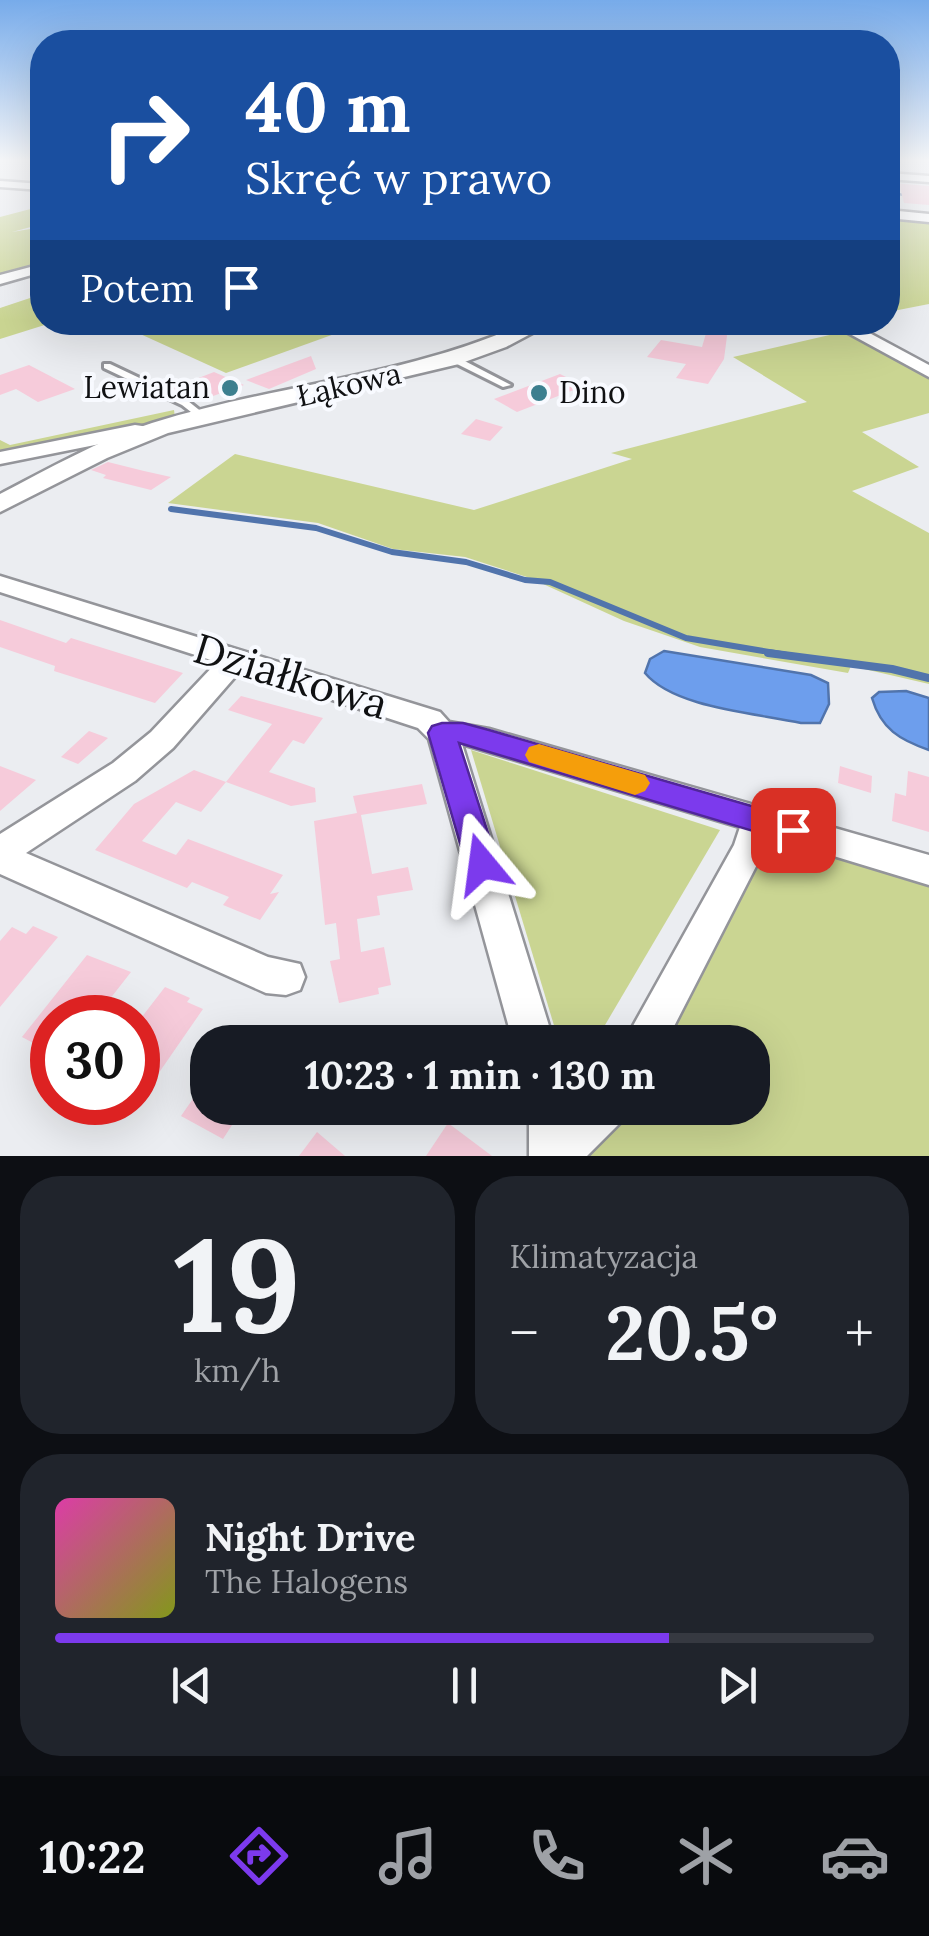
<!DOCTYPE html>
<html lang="pl">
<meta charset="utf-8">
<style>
:root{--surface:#171b24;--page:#20242c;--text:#f1f3f6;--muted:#9ea1a6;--line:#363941;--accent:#7c3aed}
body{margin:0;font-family:Lora,serif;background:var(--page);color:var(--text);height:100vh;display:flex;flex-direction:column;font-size:38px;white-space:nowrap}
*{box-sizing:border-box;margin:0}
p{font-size:32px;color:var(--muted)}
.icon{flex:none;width:55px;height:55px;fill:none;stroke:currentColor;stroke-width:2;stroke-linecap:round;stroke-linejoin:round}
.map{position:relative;height:1156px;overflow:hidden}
.sheet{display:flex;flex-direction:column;gap:20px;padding:20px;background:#0d0f14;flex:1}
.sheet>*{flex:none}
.top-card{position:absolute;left:30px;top:30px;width:870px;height:305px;border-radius:40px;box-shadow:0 10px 40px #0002;background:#1a4fa0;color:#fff;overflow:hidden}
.speed{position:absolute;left:30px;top:995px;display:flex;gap:20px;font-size:50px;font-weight:700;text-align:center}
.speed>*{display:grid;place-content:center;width:130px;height:130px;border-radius:50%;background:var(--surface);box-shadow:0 10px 40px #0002;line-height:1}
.speed .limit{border:15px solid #d22;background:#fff;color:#111}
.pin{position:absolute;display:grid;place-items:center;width:85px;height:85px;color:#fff;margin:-42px;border-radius:20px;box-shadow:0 5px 15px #0006}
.me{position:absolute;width:110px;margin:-55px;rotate:344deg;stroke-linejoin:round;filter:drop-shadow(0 0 8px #0008)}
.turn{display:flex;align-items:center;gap:35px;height:210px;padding:0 50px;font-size:45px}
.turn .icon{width:130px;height:130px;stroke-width:2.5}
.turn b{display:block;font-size:70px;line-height:85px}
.then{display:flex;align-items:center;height:95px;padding:0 50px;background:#0003;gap:20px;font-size:38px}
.big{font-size:75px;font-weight:800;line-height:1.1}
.sheet .tile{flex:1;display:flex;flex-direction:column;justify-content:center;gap:15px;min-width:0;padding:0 35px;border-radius:40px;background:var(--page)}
.sheet .dial{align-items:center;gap:0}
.dial b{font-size:130px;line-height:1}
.song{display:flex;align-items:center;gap:30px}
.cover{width:120px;height:120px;border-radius:15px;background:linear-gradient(135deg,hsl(320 70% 55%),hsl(70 70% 35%))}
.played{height:10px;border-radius:5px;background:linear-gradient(90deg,var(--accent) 75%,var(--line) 75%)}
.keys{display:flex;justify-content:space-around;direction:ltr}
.heat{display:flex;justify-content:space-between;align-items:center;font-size:55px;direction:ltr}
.sheet .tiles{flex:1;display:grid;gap:20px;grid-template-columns:1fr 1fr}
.tile:last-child{grid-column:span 2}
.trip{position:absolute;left:190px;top:1025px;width:580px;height:100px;border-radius:40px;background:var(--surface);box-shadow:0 10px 40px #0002;font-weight:800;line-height:100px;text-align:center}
.dock{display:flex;height:160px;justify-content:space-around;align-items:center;background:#090b0e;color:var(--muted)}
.dock .icon{width:70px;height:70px}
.dock .current{color:var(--accent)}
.dock b{font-size:45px;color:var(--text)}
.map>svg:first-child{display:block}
.green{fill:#cad592}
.water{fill:#6d9eed;stroke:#5174ac;stroke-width:2.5}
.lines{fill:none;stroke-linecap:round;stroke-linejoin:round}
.stream-far2{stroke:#5174ac;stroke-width:2.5}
.stream-far1{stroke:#5174ac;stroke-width:6}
.stream{stroke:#5174ac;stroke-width:8}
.building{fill:#f6cbda}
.service-casing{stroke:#94959a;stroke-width:6}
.minor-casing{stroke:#94959a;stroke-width:5}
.tertiary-casing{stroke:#94959a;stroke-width:5}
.service{fill:#fff;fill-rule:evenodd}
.minor{fill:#fff;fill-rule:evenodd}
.tertiary{fill:#fff;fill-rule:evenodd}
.route{fill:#7c3aed;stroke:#51269a;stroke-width:2.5}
.slow{fill:#f59e0b}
.poi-dot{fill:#3c7f8f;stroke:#f8faff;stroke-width:4}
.labels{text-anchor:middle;stroke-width:8;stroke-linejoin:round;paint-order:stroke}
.far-street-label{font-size:30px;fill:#101113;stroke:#f8faff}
.far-poi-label{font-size:30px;fill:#101113;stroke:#f8faff;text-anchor:end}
.near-street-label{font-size:42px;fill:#101113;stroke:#f8faff}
</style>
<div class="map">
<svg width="929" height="1156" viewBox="0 0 929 1156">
<rect width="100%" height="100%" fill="#ebedf1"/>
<!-- green -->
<g class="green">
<polygon points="42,206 42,224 12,232 42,227 42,266 0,279 0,217"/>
<polygon points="888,218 929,221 929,304 888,312"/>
<polygon points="42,294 42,322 51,323 0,339 0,308"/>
<polygon points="116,323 365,323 226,373"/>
<polygon points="847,331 929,376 929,413 862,432 919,467 852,491 929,533 929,684 851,666 848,673 700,647 624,621 530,578 465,557 393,549 318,523 168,503 235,454 474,510 632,459 611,453 807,402 733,357"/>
<polygon points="174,410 175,418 0,452 0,440 10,445"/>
<polygon points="471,750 720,830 595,1042 559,1042"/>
<polygon points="768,840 929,879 929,1156 590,1156 617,1108 752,1108 752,1042 654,1042"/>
</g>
<!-- water -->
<g class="water">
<path d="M664,651L811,675L828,683L829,704L820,723H801C756,713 674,708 645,673L650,659Z"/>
<path d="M906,691L929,698V750C900,740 881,729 872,698L879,692Z"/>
</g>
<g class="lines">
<!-- stream-far2 -->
<polyline class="stream-far2" points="888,193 906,195"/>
<!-- stream-far1 -->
<polyline class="stream-far1" points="171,509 316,528 392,552 466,562 525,580 550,582 686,638 787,655"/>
<!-- stream -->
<polyline class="stream" points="768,653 892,669 929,678"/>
</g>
<!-- building -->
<g class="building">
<polygon points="891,183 929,186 929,205 904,203 900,188 892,188"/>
<polygon points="707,330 726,332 727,336 724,359 708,384 676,378 686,364 647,357 661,340 702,347"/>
<polygon points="311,356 316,369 269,389 246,380"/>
<polygon points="29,365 75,389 38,402 16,389 0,395 0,375"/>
<polygon points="214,372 244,385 199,401 173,388"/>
<polygon points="560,374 584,386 517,412 494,399"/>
<polygon points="476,419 503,427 490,441 461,434"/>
<polygon points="108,462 144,471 171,477 151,490 103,478 106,475 91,470"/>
<polygon points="0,620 66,643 71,638 183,673 155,703 54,671 55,666 0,647"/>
<polygon points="241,696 323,718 304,744 293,740 269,772 315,788 316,802 291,806 226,782 201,812 176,802 142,841 176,855 188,839 283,875 270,894 279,892 260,920 223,905 229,897 192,882 187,888 95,850 134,804 194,770 226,782 272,724 228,710"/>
<polygon points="89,731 108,738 78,764 61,757"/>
<polygon points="0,766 36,780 0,811"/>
<polygon points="840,766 872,776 871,793 838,783"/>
<polygon points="908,771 929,777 929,832 892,821 895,793 906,796"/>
<polygon points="422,784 427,804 361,815 372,874 408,867 413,890 377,896 380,915 357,919 361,952 384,947 391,985 378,988 379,994 339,1003 330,961 340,959 336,923 325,925 314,821 357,813 353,796"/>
<polygon points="33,926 58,937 0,1007 0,941 12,927 26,934"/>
<polygon points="87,955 131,972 95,1018 52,1018 52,1053 22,1037"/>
<polygon points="165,987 190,998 187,1002 203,1009 138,1103 138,1022"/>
<polygon points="208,1077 208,1108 243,1108 223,1139 181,1116"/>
<polygon points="448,1123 492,1156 426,1156"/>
<polygon points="317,1132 345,1156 299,1156"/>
</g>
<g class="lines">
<!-- service casing -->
<g class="service-casing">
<g id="service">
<polygon points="451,357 457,357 511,385 503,387 451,361"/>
<polygon points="104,364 110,364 188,401 208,417 203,420 200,419 182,405 104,368"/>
</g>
</g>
<!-- minor casing -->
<g class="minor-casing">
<g id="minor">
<polygon points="888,173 929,176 929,182 888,179"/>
<polygon points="0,181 42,184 42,190 0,187"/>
<polygon points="42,264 42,272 0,284 0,275"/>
<polygon points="473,322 497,322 525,336 511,340"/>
<polygon points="828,322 849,322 929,365 929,377"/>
<polygon points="135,425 156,428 159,432 149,438 135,437 0,464 0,452"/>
<polygon points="0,576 440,712 449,722 489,729 929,855 929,885 771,837 666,1042 624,1042 734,845 740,827 462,744 554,1042 513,1042 429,739 418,728 241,670 173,748 135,781 26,853 268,957 300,964 305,977 300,990 286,995 266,993 0,874 0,834 113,763 151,732 217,662 0,592"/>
<polygon points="529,1108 573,1108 573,1111 576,1108 627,1108 620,1123 587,1156 529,1156"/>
</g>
</g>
<!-- tertiary casing -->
<g class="tertiary-casing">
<g id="tertiary">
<polygon points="888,210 929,214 929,222 888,218"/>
<path d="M527,322H553L506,347L459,364L168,433L107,458L0,512V494C50,468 99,440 152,423C276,384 408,377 527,322Z"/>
</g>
</g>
<!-- service -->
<use href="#service" class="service"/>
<!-- minor -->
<use href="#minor" class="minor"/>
<!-- tertiary -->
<use href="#tertiary" class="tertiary"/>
</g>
<!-- sky -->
<linearGradient id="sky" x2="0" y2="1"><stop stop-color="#77abea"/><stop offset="0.5" stop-color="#f6f7f9"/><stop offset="1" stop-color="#f6f7f9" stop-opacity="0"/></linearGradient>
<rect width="929" height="321" fill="url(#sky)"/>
<!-- route -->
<polygon class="route" points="442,723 463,723 489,730 793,818 804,821 808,830 804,839 793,843 459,743 498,864 494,873 482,877 471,873 466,864 428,733 432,726"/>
<!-- slow -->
<polygon class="slow" points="539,744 645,775 650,783 645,791 635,795 529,762 525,755 529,747"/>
<!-- markers -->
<g class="poi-dot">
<circle cx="230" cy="388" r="10"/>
<circle cx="539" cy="393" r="10"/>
</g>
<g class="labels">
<!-- far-street labels -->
<g class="far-street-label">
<text transform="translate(349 385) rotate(-13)" y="10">Łąkowa</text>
</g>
<!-- far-poi labels -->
<g class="far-poi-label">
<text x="210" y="398">Lewiatan</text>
<text x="559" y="403" text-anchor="start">Dino</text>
</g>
<!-- near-street labels -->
<g class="near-street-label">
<text transform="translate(291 676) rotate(17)" y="15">Działkowa</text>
</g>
</g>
</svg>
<div class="speed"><div class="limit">30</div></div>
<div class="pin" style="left:793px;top:830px;background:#d93025"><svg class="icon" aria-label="arrive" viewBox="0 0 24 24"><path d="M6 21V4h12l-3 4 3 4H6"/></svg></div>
<svg class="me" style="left:482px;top:864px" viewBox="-20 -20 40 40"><path d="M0-17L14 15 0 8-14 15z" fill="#7c3aed" stroke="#fff" stroke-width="4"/></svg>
<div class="trip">10:23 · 1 min · 130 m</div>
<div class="top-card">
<div class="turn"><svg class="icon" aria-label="right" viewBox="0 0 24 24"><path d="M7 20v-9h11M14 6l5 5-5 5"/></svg><div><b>40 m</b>Skręć w prawo</div></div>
<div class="then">Potem<svg class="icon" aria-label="arrive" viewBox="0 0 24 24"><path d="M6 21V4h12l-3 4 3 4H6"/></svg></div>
</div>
</div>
<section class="sheet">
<div class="tiles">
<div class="tile dial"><b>19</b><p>km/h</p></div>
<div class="tile"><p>Klimatyzacja</p>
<div class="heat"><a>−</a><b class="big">20.5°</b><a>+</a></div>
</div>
<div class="tile">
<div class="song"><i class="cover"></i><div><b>Night Drive</b><p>The Halogens</p></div></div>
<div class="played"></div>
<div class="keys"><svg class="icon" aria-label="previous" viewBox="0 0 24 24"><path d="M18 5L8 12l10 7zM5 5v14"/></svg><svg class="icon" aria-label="pause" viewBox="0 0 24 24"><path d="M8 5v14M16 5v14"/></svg><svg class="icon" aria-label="next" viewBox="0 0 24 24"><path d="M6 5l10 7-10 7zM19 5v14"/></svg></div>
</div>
</div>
</section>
<nav class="dock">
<b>10:22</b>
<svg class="icon current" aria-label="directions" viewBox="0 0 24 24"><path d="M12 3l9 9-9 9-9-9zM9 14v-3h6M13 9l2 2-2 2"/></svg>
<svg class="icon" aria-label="music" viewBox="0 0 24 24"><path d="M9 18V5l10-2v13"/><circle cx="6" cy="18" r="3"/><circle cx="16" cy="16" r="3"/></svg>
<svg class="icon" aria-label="phone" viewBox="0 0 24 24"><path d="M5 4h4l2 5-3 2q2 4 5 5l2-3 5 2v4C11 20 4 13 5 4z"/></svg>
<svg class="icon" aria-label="climate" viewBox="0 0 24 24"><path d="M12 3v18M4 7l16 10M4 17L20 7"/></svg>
<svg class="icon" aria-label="car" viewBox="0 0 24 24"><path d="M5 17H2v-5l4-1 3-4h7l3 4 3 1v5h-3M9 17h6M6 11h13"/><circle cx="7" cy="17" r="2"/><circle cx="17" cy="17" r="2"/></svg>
</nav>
